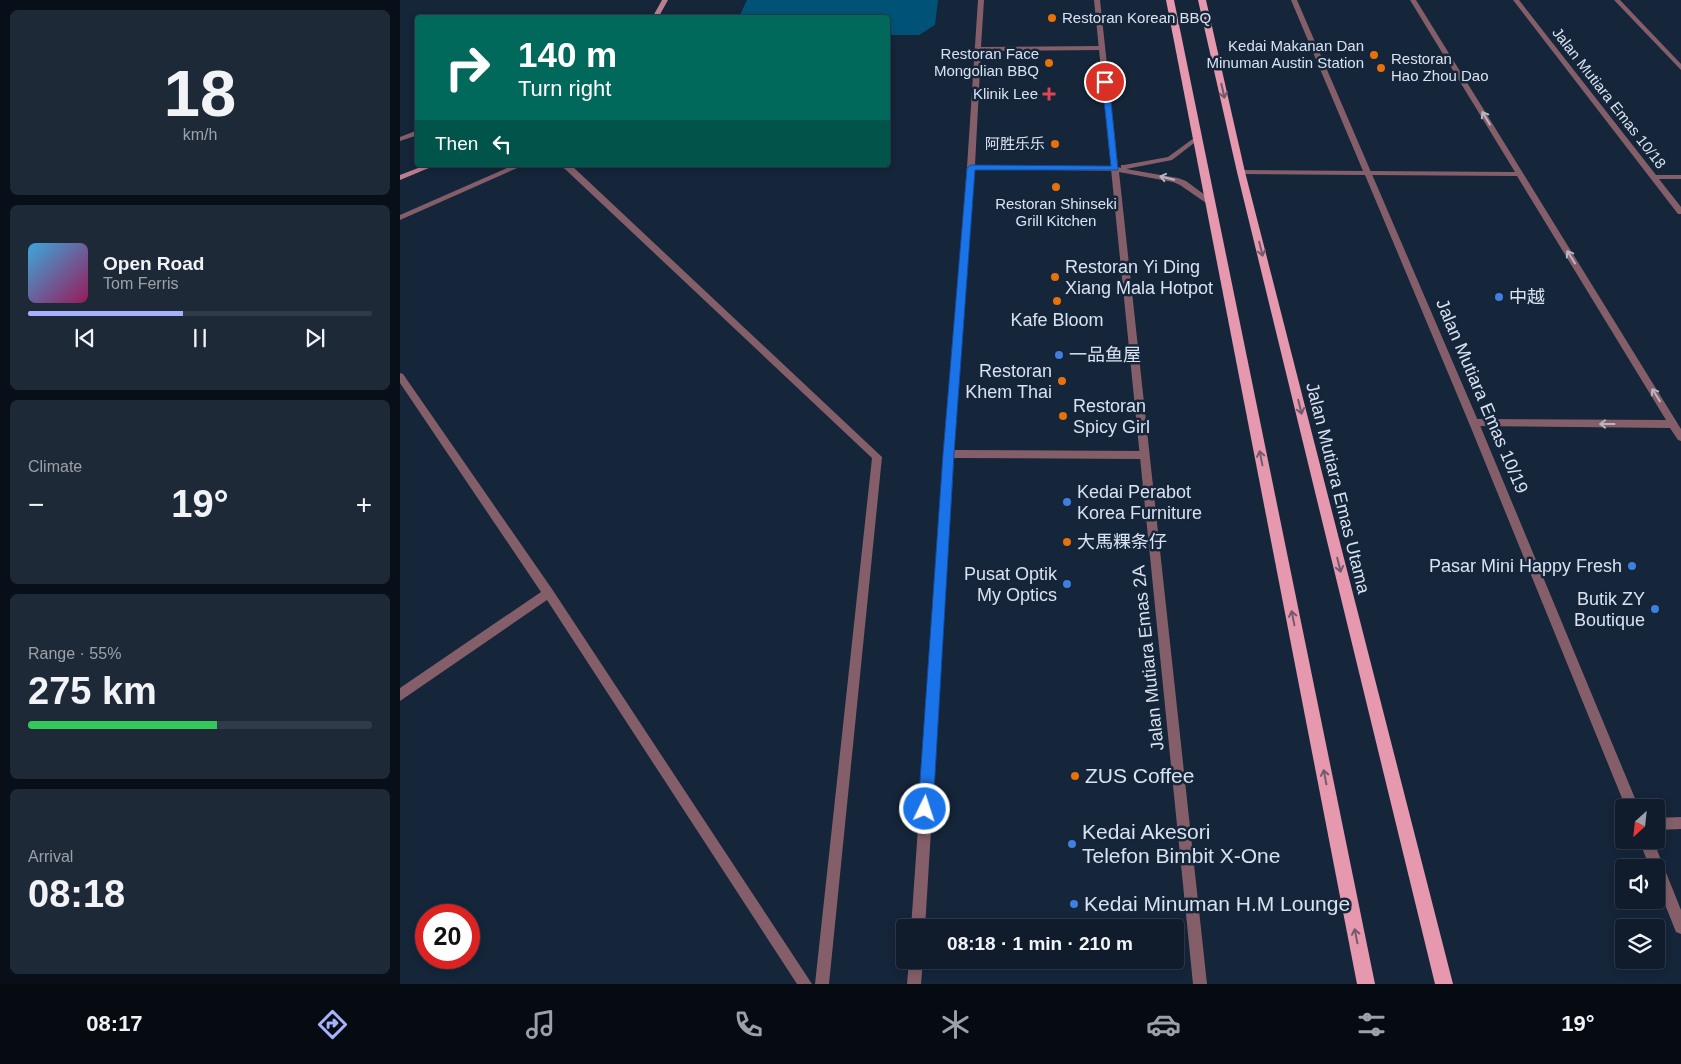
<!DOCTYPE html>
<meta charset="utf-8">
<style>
:root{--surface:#101c2c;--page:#1e2938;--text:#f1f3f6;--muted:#9ca1a9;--line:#303a48;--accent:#a7b1fc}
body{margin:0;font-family:Helvetica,"Noto Sans SC",sans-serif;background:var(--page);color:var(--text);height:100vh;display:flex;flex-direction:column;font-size:19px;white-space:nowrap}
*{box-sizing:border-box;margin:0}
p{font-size:16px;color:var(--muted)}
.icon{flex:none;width:28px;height:28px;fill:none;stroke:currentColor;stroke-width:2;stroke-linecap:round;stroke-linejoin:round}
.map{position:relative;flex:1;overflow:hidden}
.sheet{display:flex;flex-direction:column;gap:10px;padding:10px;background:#090f18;width:400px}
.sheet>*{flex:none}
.hud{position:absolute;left:15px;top:15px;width:475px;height:152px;border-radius:5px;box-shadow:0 2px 8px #0003,0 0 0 1px var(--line);background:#00695c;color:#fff;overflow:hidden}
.needle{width:32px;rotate:207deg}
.tools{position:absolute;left:1215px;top:799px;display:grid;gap:10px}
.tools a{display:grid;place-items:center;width:50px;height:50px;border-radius:5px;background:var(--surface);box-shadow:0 2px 8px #0003,0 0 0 1px var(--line);font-size:25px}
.speed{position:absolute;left:15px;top:904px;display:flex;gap:10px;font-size:25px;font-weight:700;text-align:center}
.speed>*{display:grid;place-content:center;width:65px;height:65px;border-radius:50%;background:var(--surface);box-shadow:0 2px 8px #0003,0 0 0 1px var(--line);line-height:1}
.speed .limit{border:8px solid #d22;background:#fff;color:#111}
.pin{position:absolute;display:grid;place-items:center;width:42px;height:42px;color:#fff;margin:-21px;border:2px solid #fff;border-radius:50%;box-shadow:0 1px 5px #0007}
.me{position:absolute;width:55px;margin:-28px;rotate:4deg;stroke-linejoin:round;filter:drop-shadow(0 0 4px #0008)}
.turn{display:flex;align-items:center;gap:18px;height:105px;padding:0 20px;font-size:22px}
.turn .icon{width:65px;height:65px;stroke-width:2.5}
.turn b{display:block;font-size:35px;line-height:42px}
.then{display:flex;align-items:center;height:48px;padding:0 20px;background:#0003;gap:10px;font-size:19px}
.big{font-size:38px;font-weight:700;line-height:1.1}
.sheet .tile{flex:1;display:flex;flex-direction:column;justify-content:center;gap:8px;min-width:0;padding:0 18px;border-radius:8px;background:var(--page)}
.sheet .dial{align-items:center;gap:0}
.dial b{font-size:65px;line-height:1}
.song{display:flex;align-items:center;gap:15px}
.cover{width:60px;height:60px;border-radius:8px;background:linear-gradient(135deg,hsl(200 70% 55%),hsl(330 70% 35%))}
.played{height:5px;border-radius:2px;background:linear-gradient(90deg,var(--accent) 45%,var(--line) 45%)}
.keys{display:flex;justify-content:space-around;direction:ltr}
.heat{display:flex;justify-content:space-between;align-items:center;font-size:28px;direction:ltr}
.charge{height:8px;border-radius:4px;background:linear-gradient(90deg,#34c759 55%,var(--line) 0)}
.trip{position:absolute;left:496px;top:919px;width:288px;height:50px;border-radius:5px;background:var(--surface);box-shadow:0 2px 8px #0003,0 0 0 1px var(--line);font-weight:700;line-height:50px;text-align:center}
.tab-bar{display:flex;height:80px;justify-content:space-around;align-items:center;background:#060b12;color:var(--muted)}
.tab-bar .icon{width:35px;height:35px}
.tab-bar .selected{color:var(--accent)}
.tab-bar b{font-size:22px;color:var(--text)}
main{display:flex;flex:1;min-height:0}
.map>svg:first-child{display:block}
.water{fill:#005377}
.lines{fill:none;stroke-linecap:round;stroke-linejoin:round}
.lane{fill:#845f69;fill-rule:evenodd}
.street{fill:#845f69;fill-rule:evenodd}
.secondary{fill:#bb7f90;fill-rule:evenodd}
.primary{fill:#e598ae;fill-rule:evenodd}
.oneway{stroke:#73596e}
.oneway2{stroke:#bbb4c1}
.route{fill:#1a73e8;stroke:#114b97}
.food-dot{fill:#e8710a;stroke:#15253a;stroke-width:2}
.health-dot{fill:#e0444e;stroke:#15253a;stroke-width:2}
.shop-dot{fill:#3f7fe0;stroke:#15253a;stroke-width:2}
.labels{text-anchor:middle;stroke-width:5;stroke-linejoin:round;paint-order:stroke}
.far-poi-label{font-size:15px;fill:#d8e2f1;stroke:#15253a;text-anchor:end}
.far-street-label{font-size:15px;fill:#d8e2f1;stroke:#15253a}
.poi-label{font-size:18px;fill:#d8e2f1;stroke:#15253a;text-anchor:start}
.street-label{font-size:18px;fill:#d8e2f1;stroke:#15253a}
.near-poi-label{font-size:21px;fill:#d8e2f1;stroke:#15253a;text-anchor:start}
</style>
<main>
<section class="sheet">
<div class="tile dial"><b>18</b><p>km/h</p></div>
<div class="tile">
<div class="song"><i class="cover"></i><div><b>Open Road</b><p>Tom Ferris</p></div></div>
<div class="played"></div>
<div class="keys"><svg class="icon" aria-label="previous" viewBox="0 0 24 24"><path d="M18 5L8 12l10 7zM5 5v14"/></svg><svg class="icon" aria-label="pause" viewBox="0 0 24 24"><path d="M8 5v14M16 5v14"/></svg><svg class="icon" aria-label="next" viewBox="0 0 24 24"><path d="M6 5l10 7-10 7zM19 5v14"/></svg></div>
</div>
<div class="tile"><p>Climate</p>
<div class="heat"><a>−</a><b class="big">19°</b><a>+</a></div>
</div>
<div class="tile"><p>Range · 55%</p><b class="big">275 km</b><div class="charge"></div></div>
<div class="tile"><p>Arrival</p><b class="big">08:18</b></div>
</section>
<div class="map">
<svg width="1281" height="984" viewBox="0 0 1281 984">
<rect width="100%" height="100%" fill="#15253a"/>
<!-- water -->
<polygon class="water" points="347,0 538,0 535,25 519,35 488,35 488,18 339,17"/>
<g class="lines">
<!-- lane -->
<g class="lane">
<polygon points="578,0 584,0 581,47 701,46 704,48 701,50 581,51 575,165 715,167 719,169 715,171 574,169 554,450 744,451 747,452 749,455 747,458 744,459 554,458 525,928 511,928 544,454 567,167"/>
<polygon points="1010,0 1016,0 1281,429 1281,441 1278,440 1270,428 1071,426 1069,423 1074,419 1266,420 1117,176 967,175 963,173 967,171 1115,172"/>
<polygon points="1214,0 1220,0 1281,64 1281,70"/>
<polygon points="18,130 18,135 0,141 0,137"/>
<polygon points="1281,817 1281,829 1256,830 1256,818"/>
<polygon points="509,960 523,960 521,984 507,984"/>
</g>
<!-- street -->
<g class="street">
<polygon points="694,0 700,0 718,167 721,168 721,165 724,165 768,157 794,138 798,138 798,140 772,160 726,169 778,178 786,181 813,201 809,203 806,203 780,185 773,182 719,172 807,984 793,984"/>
<polygon points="891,0 897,0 1079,423 1239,808 1226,808 1069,423 965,175 841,174 837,172 841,170 963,171"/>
<polygon points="1113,0 1119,0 1256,175 1281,175 1281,179 1259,179 1281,207 1281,214 1278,214"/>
<polygon points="114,165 124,165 0,220 0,215"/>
<polygon points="158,165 171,165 482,457 429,984 415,984 472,458 165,169"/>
<polygon points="0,373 3,374 152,589 412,984 397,984 147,600 0,701 0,688 141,592 0,383"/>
<polygon points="1239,840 1253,840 1281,910 1281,934 1276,932 1256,882 1256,868 1250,868"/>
</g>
<!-- secondary -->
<g class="secondary">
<polygon points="262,0 268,0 258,18 252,18"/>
<polygon points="26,165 36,165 0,180 0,175"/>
</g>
<!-- primary -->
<g class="primary">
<polygon points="766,0 774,0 975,984 957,984"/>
<polygon points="798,0 806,0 845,172 1053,984 1035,984 837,172"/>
</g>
</g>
<!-- one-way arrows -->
<defs><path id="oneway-shaft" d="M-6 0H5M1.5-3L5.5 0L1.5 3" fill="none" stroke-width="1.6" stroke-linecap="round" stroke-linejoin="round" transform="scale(1.25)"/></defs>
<g class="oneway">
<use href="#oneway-shaft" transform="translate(823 91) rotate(77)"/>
<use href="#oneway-shaft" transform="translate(861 249) rotate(76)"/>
<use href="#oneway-shaft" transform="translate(900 407) rotate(76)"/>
<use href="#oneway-shaft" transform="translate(861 458) rotate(-101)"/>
<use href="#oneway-shaft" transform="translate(939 565) rotate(76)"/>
<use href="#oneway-shaft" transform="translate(893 618) rotate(-101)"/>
<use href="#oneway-shaft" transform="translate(925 777) rotate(-101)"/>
<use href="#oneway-shaft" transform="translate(956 936) rotate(-101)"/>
</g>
<g class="oneway2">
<use href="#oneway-shaft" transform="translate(1086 118) rotate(-121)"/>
<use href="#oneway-shaft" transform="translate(767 178) rotate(-166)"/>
<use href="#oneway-shaft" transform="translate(1171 257) rotate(-122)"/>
<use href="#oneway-shaft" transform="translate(1256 395) rotate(-122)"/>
<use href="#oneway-shaft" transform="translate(1207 424) rotate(-180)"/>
</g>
<!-- route -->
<polygon class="route" points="705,80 709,82 718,170 575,170 554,454 533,809 531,814 525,817 520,814 518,809 543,454 567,168 571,165 711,166 702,82"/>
<!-- markers -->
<g class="food-dot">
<circle cx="652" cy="18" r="5"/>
<circle cx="974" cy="55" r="5"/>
<circle cx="649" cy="63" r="5"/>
<circle cx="981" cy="68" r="5"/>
<circle cx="655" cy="144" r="5"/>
<circle cx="656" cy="187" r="5"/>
<circle cx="655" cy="277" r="5"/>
<circle cx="657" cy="301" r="5"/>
<circle cx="662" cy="381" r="5"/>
<circle cx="663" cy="416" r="5"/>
<circle cx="667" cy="542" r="5"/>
<circle cx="675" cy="776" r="5"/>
</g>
<path class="health-dot" d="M646.5 86.5h5v5h5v5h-5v5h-5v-5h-5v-5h5z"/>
<g class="shop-dot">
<circle cx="1099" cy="297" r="5"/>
<circle cx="659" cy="355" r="5"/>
<circle cx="667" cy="502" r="5"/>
<circle cx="1232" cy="566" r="5"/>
<circle cx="667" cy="584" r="5"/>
<circle cx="1255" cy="609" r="5"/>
<circle cx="672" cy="844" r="5"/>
<circle cx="674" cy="904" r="5"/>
</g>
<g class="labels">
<!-- far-poi labels -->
<g class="far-poi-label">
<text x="662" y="23" text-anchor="start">Restoran Korean BBQ</text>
<text x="964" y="51">Kedai Makanan Dan<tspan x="964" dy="17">Minuman Austin Station</tspan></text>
<text x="639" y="59">Restoran Face<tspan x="639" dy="17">Mongolian BBQ</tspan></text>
<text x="991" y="64" text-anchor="start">Restoran<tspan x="991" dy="17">Hao Zhou Dao</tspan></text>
<text x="638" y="99">Klinik Lee</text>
<text x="645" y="149">阿胜乐乐</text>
<text x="656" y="209" text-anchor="middle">Restoran Shinseki<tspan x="656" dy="17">Grill Kitchen</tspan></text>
</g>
<!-- far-street labels -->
<g class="far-street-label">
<text transform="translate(1209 98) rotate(52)" y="5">Jalan Mutiara Emas 10/18</text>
</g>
<!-- poi labels -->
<g class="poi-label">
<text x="665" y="273">Restoran Yi Ding<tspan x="665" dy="21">Xiang Mala Hotpot</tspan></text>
<text x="1109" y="303">中越</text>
<text x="657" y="326" text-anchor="middle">Kafe Bloom</text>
<text x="669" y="361">一品鱼屋</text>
<text x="652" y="377" text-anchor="end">Restoran<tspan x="652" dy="21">Khem Thai</tspan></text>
<text x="673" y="412">Restoran<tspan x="673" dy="21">Spicy Girl</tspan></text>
<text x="677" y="498">Kedai Perabot<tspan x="677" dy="21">Korea Furniture</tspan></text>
<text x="677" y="548">大馬粿条仔</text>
<text x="1222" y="572" text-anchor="end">Pasar Mini Happy Fresh</text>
<text x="657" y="580" text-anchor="end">Pusat Optik<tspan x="657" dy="21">My Optics</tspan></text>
<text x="1245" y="605" text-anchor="end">Butik ZY<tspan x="1245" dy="21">Boutique</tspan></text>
</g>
<!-- street labels -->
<g class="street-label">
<text transform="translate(1082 396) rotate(67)" y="6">Jalan Mutiara Emas 10/19</text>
<text transform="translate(938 488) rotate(76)" y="6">Jalan Mutiara Emas Utama</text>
<text transform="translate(748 658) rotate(-96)" y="6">Jalan Mutiara Emas 2A</text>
</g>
<!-- near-poi labels -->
<g class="near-poi-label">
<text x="685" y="783">ZUS Coffee</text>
<text x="682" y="839">Kedai Akesori<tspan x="682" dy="24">Telefon Bimbit X-One</tspan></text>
<text x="684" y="911">Kedai Minuman H.M Lounge</text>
</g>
</g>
</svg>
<div class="tools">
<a><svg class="needle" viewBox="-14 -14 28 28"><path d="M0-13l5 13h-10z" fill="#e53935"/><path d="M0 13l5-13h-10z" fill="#9ca1a9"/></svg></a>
<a><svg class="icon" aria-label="sound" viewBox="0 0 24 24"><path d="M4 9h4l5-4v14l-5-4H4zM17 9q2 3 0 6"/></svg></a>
<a><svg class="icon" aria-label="layers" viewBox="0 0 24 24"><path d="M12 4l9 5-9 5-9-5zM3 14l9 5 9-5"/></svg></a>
</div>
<div class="speed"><div class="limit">20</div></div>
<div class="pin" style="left:705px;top:82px;background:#d93025"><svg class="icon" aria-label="arrive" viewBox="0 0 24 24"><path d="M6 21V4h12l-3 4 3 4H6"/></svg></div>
<svg class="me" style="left:525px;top:809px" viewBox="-20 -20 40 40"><circle r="17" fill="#1a73e8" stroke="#fff" stroke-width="3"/><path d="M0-11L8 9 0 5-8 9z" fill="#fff"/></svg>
<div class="trip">08:18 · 1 min · 210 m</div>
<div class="hud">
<div class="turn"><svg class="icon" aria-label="right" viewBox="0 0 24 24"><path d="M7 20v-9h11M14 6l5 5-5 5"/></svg><div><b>140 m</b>Turn right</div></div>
<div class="then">Then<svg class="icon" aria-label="left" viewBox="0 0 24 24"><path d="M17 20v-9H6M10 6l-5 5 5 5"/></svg></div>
</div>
</div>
</main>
<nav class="tab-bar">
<b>08:17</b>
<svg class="icon selected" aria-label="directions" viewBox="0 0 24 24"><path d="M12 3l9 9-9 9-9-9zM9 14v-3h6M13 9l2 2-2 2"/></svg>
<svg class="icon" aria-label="music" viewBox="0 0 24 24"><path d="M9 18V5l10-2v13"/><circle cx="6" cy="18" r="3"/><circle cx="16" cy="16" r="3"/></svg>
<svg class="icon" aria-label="phone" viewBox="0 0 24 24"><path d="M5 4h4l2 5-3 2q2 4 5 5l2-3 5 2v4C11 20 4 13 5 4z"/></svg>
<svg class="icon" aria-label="climate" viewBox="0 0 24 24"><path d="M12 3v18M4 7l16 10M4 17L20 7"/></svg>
<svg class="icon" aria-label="car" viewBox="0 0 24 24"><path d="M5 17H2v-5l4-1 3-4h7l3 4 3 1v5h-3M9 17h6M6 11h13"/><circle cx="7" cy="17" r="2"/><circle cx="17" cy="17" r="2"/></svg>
<svg class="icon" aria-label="filters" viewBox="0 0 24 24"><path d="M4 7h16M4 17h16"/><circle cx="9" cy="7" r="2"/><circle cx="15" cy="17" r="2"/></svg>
<b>19°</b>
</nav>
